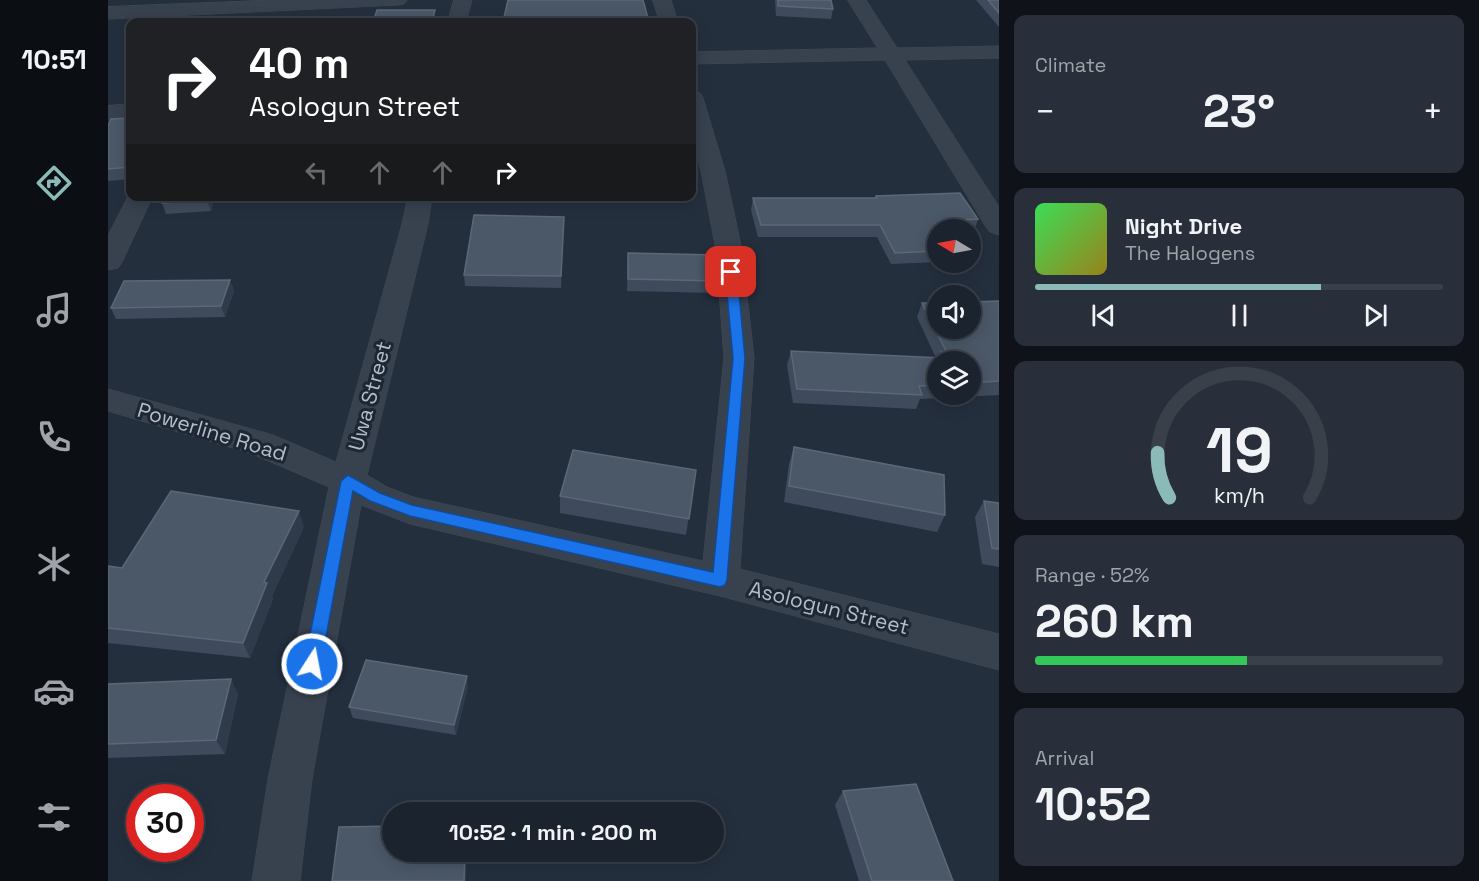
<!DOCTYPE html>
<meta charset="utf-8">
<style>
:root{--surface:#1b232e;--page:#282f3a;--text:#f1f3f6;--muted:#a0a4aa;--line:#39404a;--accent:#8bbbb9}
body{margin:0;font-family:"Space Grotesk",sans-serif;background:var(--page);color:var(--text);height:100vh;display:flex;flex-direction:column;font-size:22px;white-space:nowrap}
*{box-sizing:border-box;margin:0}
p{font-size:20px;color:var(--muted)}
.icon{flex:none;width:33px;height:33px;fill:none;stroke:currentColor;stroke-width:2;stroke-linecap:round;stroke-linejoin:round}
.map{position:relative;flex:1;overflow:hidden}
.details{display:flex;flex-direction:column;gap:15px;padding:15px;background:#0f1319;width:480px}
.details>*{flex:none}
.guide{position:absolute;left:18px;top:18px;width:570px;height:183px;border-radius:12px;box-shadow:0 3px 15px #0003,0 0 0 2px var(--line);background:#202124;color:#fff;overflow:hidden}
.needle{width:39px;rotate:280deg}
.controls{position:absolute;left:819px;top:219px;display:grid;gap:12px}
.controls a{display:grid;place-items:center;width:54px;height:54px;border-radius:50%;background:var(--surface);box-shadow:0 3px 15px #0003,0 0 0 2px var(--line);font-size:30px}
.speed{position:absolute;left:18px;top:784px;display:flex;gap:12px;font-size:30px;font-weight:700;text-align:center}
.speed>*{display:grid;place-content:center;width:78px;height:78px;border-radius:50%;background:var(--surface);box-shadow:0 3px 15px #0003,0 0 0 2px var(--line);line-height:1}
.speed .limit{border:9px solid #d22;background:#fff;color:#111}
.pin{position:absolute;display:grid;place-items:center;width:51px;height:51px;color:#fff;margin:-26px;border-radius:12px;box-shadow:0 3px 9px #0006}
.me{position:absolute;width:66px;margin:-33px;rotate:11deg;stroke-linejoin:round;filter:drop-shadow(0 0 4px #0008)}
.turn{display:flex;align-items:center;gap:21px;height:126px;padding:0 24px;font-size:27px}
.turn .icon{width:78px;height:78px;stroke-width:2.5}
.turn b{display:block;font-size:42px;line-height:51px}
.lanes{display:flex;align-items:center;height:57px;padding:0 24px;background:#0003;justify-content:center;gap:30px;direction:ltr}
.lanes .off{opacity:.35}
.big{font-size:45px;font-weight:800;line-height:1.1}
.details .card{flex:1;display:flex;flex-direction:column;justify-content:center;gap:9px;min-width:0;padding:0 21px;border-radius:12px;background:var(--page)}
.details .dial{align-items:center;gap:0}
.dial svg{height:156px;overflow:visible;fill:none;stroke:var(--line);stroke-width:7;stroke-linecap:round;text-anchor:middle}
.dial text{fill:var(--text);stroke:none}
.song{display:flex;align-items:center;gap:18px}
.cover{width:72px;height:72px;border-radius:9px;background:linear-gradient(135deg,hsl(130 70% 55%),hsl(50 70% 35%))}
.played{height:6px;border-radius:3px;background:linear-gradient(90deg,var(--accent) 70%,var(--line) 70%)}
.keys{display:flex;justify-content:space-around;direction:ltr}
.heat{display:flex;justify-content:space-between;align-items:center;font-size:33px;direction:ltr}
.charge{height:9px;border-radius:4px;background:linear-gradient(90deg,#34c759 52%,var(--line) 0)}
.trip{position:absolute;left:274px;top:802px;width:342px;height:60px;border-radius:30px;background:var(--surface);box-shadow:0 3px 15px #0003,0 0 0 2px var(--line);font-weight:800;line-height:60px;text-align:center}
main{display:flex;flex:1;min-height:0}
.tab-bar{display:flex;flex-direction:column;width:108px;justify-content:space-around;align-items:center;background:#0b0e12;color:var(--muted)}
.tab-bar .icon{width:42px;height:42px}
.tab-bar .selected{color:var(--accent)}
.tab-bar b{font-size:27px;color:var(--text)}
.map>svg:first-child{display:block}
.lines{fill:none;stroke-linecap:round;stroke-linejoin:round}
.minor-casing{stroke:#414a57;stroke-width:1}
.minor{fill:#38414e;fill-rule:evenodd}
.wall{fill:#3f4b5c;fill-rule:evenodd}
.shaded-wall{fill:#2f3b4b}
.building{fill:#4b5868;stroke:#5c6777;stroke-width:1.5}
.route{fill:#1a73e8;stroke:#114b97;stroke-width:1.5}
.labels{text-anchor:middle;stroke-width:6;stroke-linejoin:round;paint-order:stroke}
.street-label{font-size:21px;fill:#b4bcc9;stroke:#1d2633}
</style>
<main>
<nav class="tab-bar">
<b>10:51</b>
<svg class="icon selected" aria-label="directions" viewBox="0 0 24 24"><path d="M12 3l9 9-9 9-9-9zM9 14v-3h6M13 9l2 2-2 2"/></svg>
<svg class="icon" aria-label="music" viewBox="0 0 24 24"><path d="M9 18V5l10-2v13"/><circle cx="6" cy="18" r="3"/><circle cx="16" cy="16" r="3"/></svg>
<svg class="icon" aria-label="phone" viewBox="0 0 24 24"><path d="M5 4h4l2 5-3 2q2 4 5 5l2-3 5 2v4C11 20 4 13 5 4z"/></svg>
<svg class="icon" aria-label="climate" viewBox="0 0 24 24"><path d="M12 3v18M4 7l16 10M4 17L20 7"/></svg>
<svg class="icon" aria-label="car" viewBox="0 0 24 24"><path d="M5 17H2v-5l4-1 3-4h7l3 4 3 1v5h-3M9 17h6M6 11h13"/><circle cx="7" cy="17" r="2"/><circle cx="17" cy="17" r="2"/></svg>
<svg class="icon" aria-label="filters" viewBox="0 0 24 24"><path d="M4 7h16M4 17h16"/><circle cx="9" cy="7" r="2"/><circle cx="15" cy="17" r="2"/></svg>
</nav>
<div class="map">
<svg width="891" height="881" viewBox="0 0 891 881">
<rect width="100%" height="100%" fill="#242f3e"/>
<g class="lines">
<!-- minor casing -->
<g class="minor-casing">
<g id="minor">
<polygon points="167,0 299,0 296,4 290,5 0,19 0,7"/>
<polygon points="346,0 364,0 358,22 340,22"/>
<polygon points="545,0 563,0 570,22 552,22"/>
<polygon points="740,0 758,0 789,48 891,46 891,58 797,60 891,207 891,235 882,232 878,227 777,60 584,64 584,52 769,48"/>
<polygon points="584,92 592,93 595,98 617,171 634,250 646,358 632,569 891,634 891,670 612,596 302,524 253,505 204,779 192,881 144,881 160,779 221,487 142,453 0,411 0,389 165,435 228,462 294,224 300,196 324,196 320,224 259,475 279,487 305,497 595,561 616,358 608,250 593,171 584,136"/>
<polygon points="22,104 22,117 0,120 0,106"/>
<polygon points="22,193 22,196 45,196 14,262 10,268 0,270 0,236"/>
</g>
</g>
<!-- minor -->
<use href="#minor" class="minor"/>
</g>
<!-- wall -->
<g class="wall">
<polygon points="667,0 723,0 725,9 723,19 668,16"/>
<polygon points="868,0 891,0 891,27"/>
<polygon points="22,118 22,179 0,181 0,126"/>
<polygon points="56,196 107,196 103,211 58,214 54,203"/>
<polygon points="768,196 870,219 866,231 862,231 862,230 830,230 830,262 783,264 769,237 650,237 643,210 645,198 767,198"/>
<polygon points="455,228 453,288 357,286 356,275"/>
<polygon points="862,234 873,249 868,261 862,261"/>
<polygon points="520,253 611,281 609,293 519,291"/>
<polygon points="122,280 126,291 117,317 8,319 3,308"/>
<path d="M891,301V395L812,399L808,409L685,403L679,365L683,351L828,358L809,317L814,303ZM830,362H862V394H830Z"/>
<polygon points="686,447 837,515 829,532 676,502 681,464"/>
<polygon points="588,470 578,535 452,513 452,496"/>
<polygon points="876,501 891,503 891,567 874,564 867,517"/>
<polygon points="196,527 164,596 165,599 142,658 0,643 0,566 14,568"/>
<polygon points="0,684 130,694 117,754 0,758"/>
<polygon points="360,686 348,735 245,718 241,707"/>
<polygon points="735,791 845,881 751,881 727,805"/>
</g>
<!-- shaded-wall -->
<g class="shaded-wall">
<polygon points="327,10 327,22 324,22"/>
<polygon points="100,196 107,196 103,211 99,200"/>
<polygon points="122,280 126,291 117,317 113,306"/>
<polygon points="191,511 196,527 164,596 165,599 142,658 135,643 156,582"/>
<polygon points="359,676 360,686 348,735 346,725"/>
<polygon points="123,679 130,694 117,754 108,740"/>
<polygon points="357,852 359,852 358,881 356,881"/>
</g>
<!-- building -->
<g class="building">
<polygon points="400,0 535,0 541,22 395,22"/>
<polygon points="670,0 723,0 725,9 670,6"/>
<polygon points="880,0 891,0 891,13"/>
<polygon points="269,10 327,10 324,22 265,22"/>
<polygon points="200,17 199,22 96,22"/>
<polygon points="22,118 22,167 0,169 0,126 3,119"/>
<polygon points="852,193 870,219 853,220 860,230 830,230 830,251 787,253 772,225 653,225 645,198 769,198 768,196"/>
<polygon points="56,196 100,196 99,200 54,203"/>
<polygon points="366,215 456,217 453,276 356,275"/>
<polygon points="862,234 873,249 862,250"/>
<polygon points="520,253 609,255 611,281 520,279"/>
<polygon points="122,280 113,306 3,308 16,281"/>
<polygon points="891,301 891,381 862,383 862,362 830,362 830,385 811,386 814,395 689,389 683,351 836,358 833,352 838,351 814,303 830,303 830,328 862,328 862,302"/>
<polygon points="686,447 836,475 837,515 681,486"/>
<polygon points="465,450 588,470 581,519 452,496"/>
<polygon points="63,491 191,511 156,582 159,583 135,643 0,628 0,566 14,568"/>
<polygon points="876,501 891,503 891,549 884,548"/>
<polygon points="258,660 359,676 346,725 241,707"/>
<polygon points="123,679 108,740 0,744 0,684"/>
<polygon points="808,784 845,881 764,881 735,791"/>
<polygon points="285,826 285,852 357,852 356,881 224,881 231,827"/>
</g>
<!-- route -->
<polygon class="route" points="623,268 629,272 637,358 619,580 617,585 612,587 302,516 262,501 245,491 213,664 210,670 204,672 199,670 196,664 233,481 240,475 272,493 304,505 605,572 625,358 617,272"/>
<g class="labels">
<!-- street labels -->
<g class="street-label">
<text transform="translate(262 396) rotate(-75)" y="7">Uwa Street</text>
<text transform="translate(104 432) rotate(17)" y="7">Powerline Road</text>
<text transform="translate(721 608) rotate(14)" y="7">Asologun Street</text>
</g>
</g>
</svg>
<div class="controls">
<a><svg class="needle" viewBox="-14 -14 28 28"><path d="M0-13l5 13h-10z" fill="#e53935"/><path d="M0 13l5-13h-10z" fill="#a0a4aa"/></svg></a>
<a><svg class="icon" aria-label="sound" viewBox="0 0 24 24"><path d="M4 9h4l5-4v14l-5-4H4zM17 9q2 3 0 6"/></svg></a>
<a><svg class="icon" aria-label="layers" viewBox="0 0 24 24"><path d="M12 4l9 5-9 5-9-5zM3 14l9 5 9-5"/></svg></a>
</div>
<div class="speed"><div class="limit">30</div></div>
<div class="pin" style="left:623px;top:272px;background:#d93025"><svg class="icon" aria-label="arrive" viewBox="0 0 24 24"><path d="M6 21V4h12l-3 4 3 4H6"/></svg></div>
<svg class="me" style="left:204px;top:664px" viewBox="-20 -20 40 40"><circle r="17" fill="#1a73e8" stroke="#fff" stroke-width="3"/><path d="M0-11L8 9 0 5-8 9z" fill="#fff"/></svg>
<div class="trip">10:52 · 1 min · 200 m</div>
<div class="guide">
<div class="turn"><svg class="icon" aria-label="right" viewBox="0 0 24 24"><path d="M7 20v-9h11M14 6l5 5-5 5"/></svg><div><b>40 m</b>Asologun Street</div></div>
<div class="lanes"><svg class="icon off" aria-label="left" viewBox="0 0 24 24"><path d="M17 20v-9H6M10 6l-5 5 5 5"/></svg><svg class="icon off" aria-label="ahead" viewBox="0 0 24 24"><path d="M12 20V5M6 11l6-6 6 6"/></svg><svg class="icon off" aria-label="ahead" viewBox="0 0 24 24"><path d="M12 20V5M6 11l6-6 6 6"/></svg><svg class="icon" aria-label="right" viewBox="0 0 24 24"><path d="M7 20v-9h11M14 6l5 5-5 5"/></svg></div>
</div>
</div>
<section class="details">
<div class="card"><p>Climate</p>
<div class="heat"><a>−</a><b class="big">23°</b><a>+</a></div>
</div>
<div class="card">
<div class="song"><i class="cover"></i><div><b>Night Drive</b><p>The Halogens</p></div></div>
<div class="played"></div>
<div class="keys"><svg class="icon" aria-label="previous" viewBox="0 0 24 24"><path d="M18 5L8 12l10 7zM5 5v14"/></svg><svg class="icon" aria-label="pause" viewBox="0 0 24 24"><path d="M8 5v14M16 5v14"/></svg><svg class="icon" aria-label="next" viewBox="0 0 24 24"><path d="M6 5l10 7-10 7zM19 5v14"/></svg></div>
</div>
<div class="card dial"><svg viewBox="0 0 100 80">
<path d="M14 69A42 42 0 1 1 86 69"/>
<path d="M14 69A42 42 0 0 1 8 46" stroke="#8bbbb9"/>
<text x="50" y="56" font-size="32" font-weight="700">19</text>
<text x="50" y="72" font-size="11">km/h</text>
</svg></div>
<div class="card"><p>Range · 52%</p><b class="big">260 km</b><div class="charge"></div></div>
<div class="card"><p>Arrival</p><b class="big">10:52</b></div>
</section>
</main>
